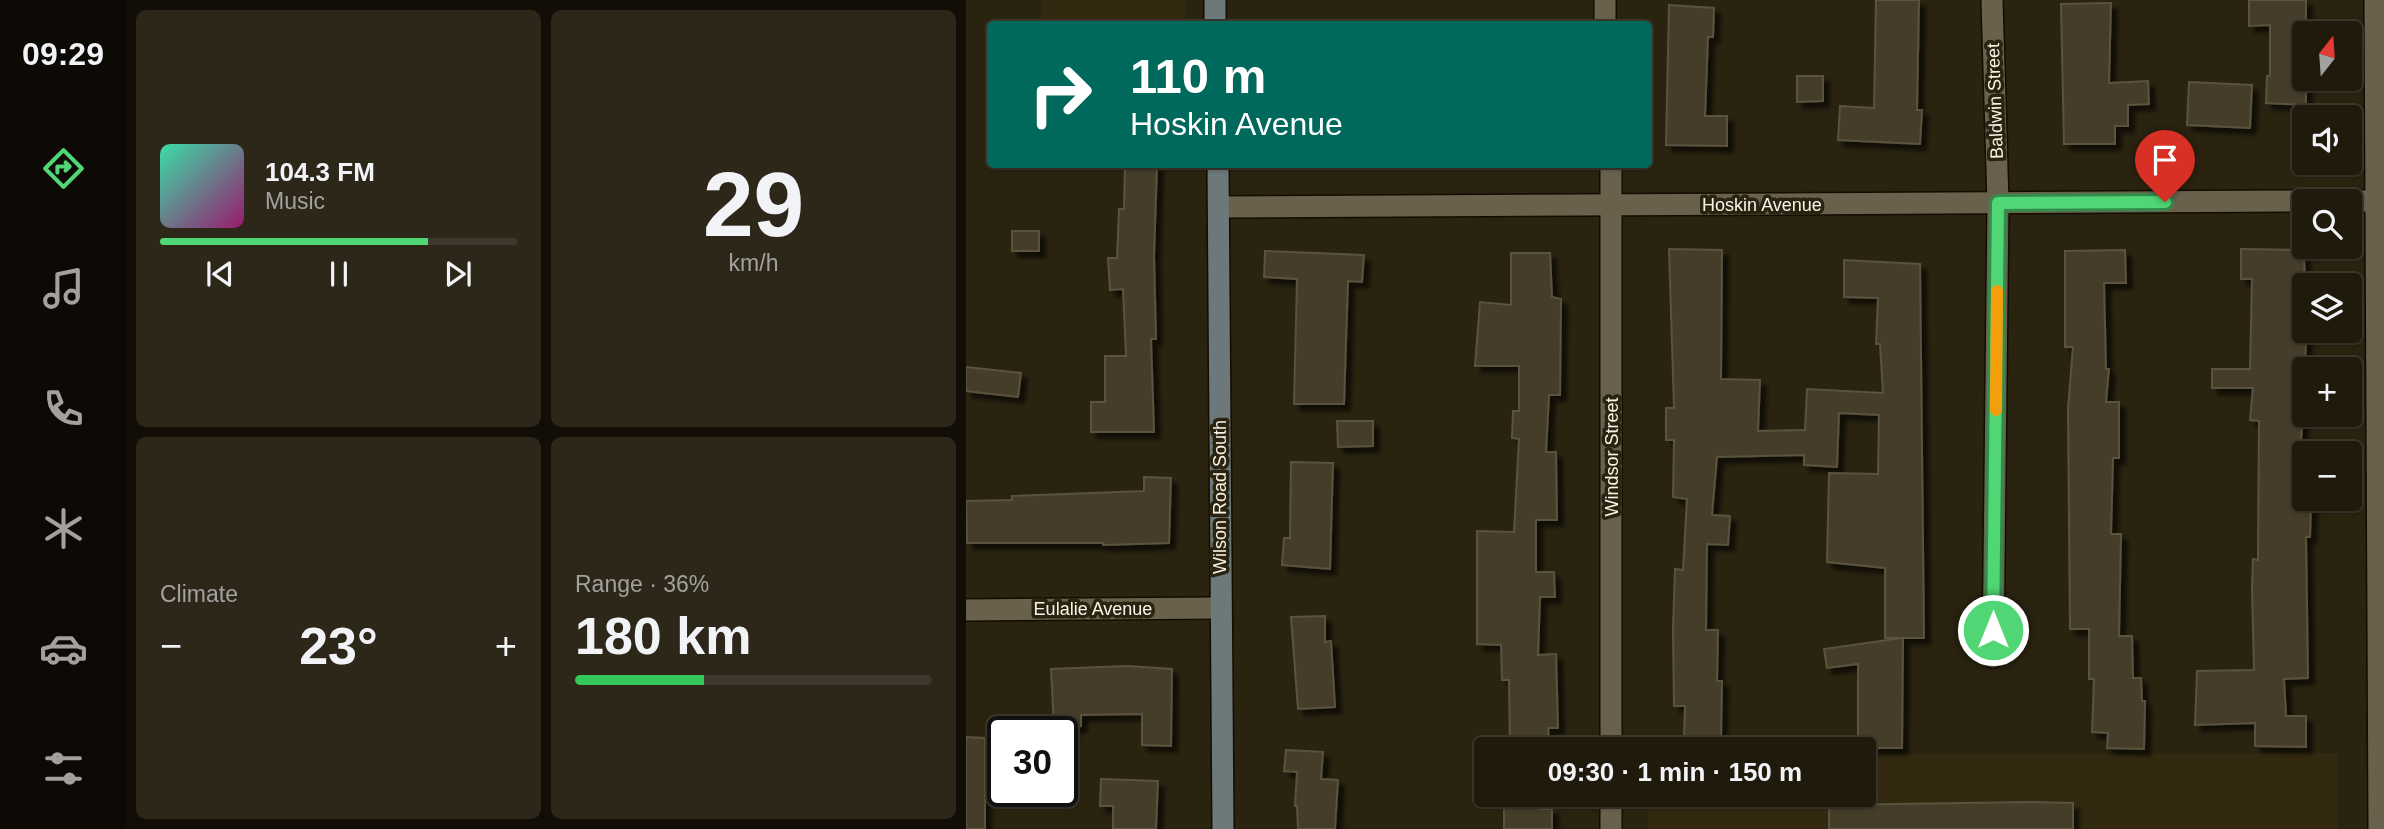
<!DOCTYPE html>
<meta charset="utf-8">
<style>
:root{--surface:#201a0c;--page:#2d271a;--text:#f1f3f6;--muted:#a2a19d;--line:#3d382d;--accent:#50d675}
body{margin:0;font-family:Arial,sans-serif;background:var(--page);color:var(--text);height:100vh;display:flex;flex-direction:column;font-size:26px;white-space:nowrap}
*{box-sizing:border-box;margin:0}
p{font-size:23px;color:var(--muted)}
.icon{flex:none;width:38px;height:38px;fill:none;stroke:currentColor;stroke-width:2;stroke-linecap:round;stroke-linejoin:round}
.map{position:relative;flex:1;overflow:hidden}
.details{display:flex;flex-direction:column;gap:10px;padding:10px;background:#120e07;width:840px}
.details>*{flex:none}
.hud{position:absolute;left:21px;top:21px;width:665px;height:147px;border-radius:7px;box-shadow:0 2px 5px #0004,0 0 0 2px var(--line);background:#00695c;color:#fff;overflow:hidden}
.needle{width:46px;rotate:17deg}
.buttons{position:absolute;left:1326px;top:21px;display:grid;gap:14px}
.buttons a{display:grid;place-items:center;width:70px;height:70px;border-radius:7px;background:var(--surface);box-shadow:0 2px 5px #0004,0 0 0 2px var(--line);font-size:35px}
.speed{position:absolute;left:21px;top:716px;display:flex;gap:14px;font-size:35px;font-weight:700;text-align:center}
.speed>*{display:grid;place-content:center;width:91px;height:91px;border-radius:50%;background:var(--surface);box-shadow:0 2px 5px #0004,0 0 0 2px var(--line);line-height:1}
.speed .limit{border:4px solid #111;border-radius:10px;background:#fff;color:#111}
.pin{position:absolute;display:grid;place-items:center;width:60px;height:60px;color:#fff;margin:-72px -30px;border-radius:50% 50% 50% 0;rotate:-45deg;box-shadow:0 0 7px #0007}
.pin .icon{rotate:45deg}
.me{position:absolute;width:77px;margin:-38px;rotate:0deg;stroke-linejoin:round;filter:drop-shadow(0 0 5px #0008)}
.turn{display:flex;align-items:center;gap:24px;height:147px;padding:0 28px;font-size:32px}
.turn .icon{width:91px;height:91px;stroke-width:2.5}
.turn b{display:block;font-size:49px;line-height:60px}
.big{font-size:52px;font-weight:700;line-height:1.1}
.details .widget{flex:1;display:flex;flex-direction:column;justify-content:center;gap:10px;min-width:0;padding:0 24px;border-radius:10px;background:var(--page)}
.details .dial{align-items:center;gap:0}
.dial b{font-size:91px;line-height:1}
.song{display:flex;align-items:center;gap:21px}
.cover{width:84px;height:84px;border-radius:10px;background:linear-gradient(135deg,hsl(160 70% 55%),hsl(320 70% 35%))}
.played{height:7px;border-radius:4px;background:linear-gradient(90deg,var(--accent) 75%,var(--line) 75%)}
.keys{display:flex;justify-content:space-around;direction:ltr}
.heat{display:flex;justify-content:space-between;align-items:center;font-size:38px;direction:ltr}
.charge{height:10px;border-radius:5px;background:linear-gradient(90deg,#34c759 36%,var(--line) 0)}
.details .tiles{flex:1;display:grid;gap:10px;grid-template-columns:repeat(2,1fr)}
.trip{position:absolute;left:508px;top:737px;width:402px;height:70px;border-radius:7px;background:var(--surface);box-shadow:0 2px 5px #0004,0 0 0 2px var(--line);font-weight:700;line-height:70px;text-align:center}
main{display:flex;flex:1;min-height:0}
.tab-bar{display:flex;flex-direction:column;width:126px;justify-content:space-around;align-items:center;background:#0d0a05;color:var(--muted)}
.tab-bar .icon{width:49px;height:49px}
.tab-bar .active{color:var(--accent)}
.tab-bar b{font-size:32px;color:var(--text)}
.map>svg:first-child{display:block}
.built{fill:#332910}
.building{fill:#453d2a;stroke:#5a523e;stroke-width:2;filter:url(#shadow)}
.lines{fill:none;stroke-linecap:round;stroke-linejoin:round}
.street-casing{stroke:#130c00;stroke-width:24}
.secondary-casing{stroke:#130c00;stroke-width:24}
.street{stroke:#6a614d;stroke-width:21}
.secondary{stroke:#6d787b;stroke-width:21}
.route-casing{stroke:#348b4c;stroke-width:18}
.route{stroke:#50d675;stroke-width:12}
.slow{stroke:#f59e0b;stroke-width:12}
.labels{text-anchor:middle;stroke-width:7;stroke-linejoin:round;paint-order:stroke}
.street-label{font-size:18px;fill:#f8f3e8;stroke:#2a2310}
</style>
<main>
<nav class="tab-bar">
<b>09:29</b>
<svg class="icon active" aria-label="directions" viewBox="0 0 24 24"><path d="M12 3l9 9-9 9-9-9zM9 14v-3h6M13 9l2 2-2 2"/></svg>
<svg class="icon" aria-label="music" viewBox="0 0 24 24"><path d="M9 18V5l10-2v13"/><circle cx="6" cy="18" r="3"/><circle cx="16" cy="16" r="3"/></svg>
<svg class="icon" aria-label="phone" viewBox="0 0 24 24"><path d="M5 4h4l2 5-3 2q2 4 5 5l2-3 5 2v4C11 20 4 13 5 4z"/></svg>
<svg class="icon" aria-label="climate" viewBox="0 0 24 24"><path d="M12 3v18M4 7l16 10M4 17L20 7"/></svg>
<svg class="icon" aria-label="car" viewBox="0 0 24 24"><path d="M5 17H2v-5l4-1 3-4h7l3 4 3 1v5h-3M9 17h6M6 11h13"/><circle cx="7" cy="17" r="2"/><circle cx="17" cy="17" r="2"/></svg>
<svg class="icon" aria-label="filters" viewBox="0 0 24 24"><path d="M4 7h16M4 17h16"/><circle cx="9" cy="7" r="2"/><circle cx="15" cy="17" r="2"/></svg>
</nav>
<section class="details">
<div class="tiles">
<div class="widget">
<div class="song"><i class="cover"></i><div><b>104.3 FM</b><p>Music</p></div></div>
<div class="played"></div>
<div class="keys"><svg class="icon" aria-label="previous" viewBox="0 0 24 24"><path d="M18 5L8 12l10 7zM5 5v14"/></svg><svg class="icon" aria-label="pause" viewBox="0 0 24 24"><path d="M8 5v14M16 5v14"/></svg><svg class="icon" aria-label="next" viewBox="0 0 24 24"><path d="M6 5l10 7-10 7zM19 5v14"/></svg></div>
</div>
<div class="widget dial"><b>29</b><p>km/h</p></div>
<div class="widget"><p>Climate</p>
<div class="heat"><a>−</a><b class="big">23°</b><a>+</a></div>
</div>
<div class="widget"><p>Range · 36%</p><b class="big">180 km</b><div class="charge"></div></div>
</div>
</section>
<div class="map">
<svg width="1418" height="829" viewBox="0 0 1418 829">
<defs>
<filter id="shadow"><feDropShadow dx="6" dy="6" stdDeviation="2" flood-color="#0009"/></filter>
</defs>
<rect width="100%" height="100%" fill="#2a2310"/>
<!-- built -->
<g class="built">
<rect x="75" y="0" width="144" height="24"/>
<polygon points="1371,753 1372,829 682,829 682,795 898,794 898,754"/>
</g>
<!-- building -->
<g class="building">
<polygon points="910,0 953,0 951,110 956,110 954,144 872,140 874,106 908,108"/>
<polygon points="1283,0 1340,0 1340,105 1300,103 1301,76 1304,76 1304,25 1283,26"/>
<polygon points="1145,3 1143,83 1182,81 1183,104 1162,105 1162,126 1149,126 1149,144 1098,144 1095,4"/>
<polygon points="703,5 748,8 747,37 742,37 739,116 761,116 761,146 700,145"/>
<polygon points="831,76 857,76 857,101 831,102"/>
<polygon points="1223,82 1286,85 1284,128 1221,125"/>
<polygon points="159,164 191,165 188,256 190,339 185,339 188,432 125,432 125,402 139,402 139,356 160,356 157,289 144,290 142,258 151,258 153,209 158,209"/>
<rect x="46" y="231" width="27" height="20"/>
<polygon points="703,249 756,250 755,379 794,380 792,431 839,430 841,389 917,393 914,344 910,344 912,298 878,297 878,260 954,264 958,638 937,638 936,748 905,748 905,737 892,736 892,664 861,668 858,649 936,638 919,638 919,568 861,562 863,473 912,474 913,415 873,413 871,467 838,465 838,455 751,457 746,515 764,516 762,545 741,544 740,630 752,630 751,681 756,681 755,739 718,738 719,706 708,706 707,630 709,569 717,570 721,499 707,497 708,440 700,440 700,408 708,408"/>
<polygon points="1275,249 1338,250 1340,343 1335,442 1339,442 1339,504 1345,505 1344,537 1340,537 1342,678 1318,679 1320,716 1340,716 1340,747 1289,746 1289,723 1229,725 1231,671 1288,670 1286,588 1287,559 1292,560 1293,421 1284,420 1287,388 1246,388 1246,369 1284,369 1286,279 1275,279"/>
<polygon points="1159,250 1160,283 1138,283 1140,369 1143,369 1140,402 1153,402 1153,458 1147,458 1145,534 1155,534 1153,636 1166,636 1167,678 1175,678 1176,701 1179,701 1178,749 1141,748 1142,733 1126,732 1128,679 1123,679 1123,629 1104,629 1102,409 1107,347 1099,347 1099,251"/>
<polygon points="299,251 398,255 396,282 382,281 378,404 328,404 331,279 298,277"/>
<polygon points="545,253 584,253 586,297 595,299 594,395 583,395 580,452 590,452 591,520 570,520 570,572 588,572 589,597 574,597 572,655 590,654 592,728 582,728 584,749 544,749 543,680 536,680 535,645 511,644 511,531 548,532 553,439 546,438 547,411 553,411 553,366 509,366 514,302 545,305"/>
<polygon points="0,367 55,373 52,397 0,391"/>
<polygon points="371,421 407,421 407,446 372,447"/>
<polygon points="325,462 367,463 364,569 316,565 318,538 324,538"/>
<polygon points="178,477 205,478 203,543 137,545 137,543 1,543 0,501 46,500 46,496 178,491"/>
<polygon points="359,616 359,642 365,641 369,707 332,709 325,617"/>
<polygon points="161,666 206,669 205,746 176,745 176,714 115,715 115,726 88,728 85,669"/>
<polygon points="0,737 19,738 19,829 0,829"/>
<polygon points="320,750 357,752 355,779 372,780 369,829 332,829 331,806 329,806 331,772 318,771"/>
<polygon points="135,779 192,781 190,829 147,829 147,806 134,806"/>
<polygon points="538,794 573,794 573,809 586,809 586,829 538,829"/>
<polygon points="1065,802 1107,803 1107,829 863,829 863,805"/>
</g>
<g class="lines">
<!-- street casing -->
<g class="street-casing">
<g id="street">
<polyline points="639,0 639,24"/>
<polyline points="1026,0 1032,203 1027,657"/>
<polyline points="1409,0 1413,829"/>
<polyline points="645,164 645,749"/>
<polyline points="1384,201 1418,201"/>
<polyline points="253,207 1339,201"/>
<polyline points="0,610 255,608"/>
<polyline points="645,829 645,794"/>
</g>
</g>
<!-- secondary casing -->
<g class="secondary-casing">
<g id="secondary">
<polyline points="249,0 249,24"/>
<polyline points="252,164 257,829"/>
</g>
</g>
<!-- street -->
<use href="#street" class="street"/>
<!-- secondary -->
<use href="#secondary" class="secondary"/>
</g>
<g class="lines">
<!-- route casing -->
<g class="route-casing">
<polyline id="route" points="1027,630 1032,203 1199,202"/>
</g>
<!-- route -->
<use href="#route" class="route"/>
<!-- slow -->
<polyline class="slow" points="1030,410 1031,291"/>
</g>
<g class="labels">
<!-- street labels -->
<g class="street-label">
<text transform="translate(1029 101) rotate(-92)" y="6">Baldwin Street</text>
<text x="796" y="211">Hoskin Avenue</text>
<text transform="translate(646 457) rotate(-90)" y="6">Windsor Street</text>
<text transform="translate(254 497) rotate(-90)" y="6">Wilson Road South</text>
<text x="127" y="615">Eulalie Avenue</text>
</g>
</g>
</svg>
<div class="buttons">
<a><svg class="needle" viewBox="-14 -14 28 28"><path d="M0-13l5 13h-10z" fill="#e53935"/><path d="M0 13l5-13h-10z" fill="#a2a19d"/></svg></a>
<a><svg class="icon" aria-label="sound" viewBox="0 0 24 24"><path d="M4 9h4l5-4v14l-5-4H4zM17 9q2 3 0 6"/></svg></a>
<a><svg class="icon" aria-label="search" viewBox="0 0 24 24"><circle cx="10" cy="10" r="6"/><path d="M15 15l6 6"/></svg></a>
<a><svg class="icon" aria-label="layers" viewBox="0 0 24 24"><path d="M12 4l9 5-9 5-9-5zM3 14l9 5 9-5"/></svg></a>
<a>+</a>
<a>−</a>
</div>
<div class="speed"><div class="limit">30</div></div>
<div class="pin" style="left:1199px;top:202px;background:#d93025"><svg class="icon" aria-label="arrive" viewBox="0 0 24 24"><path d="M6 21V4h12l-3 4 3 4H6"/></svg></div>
<svg class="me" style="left:1027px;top:630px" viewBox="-20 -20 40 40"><circle r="17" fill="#50d675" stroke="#fff" stroke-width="3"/><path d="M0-11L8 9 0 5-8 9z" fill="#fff"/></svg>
<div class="trip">09:30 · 1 min · 150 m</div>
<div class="hud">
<div class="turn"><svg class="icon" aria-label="right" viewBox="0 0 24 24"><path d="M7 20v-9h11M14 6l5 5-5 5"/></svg><div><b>110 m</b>Hoskin Avenue</div></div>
</div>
</div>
</main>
